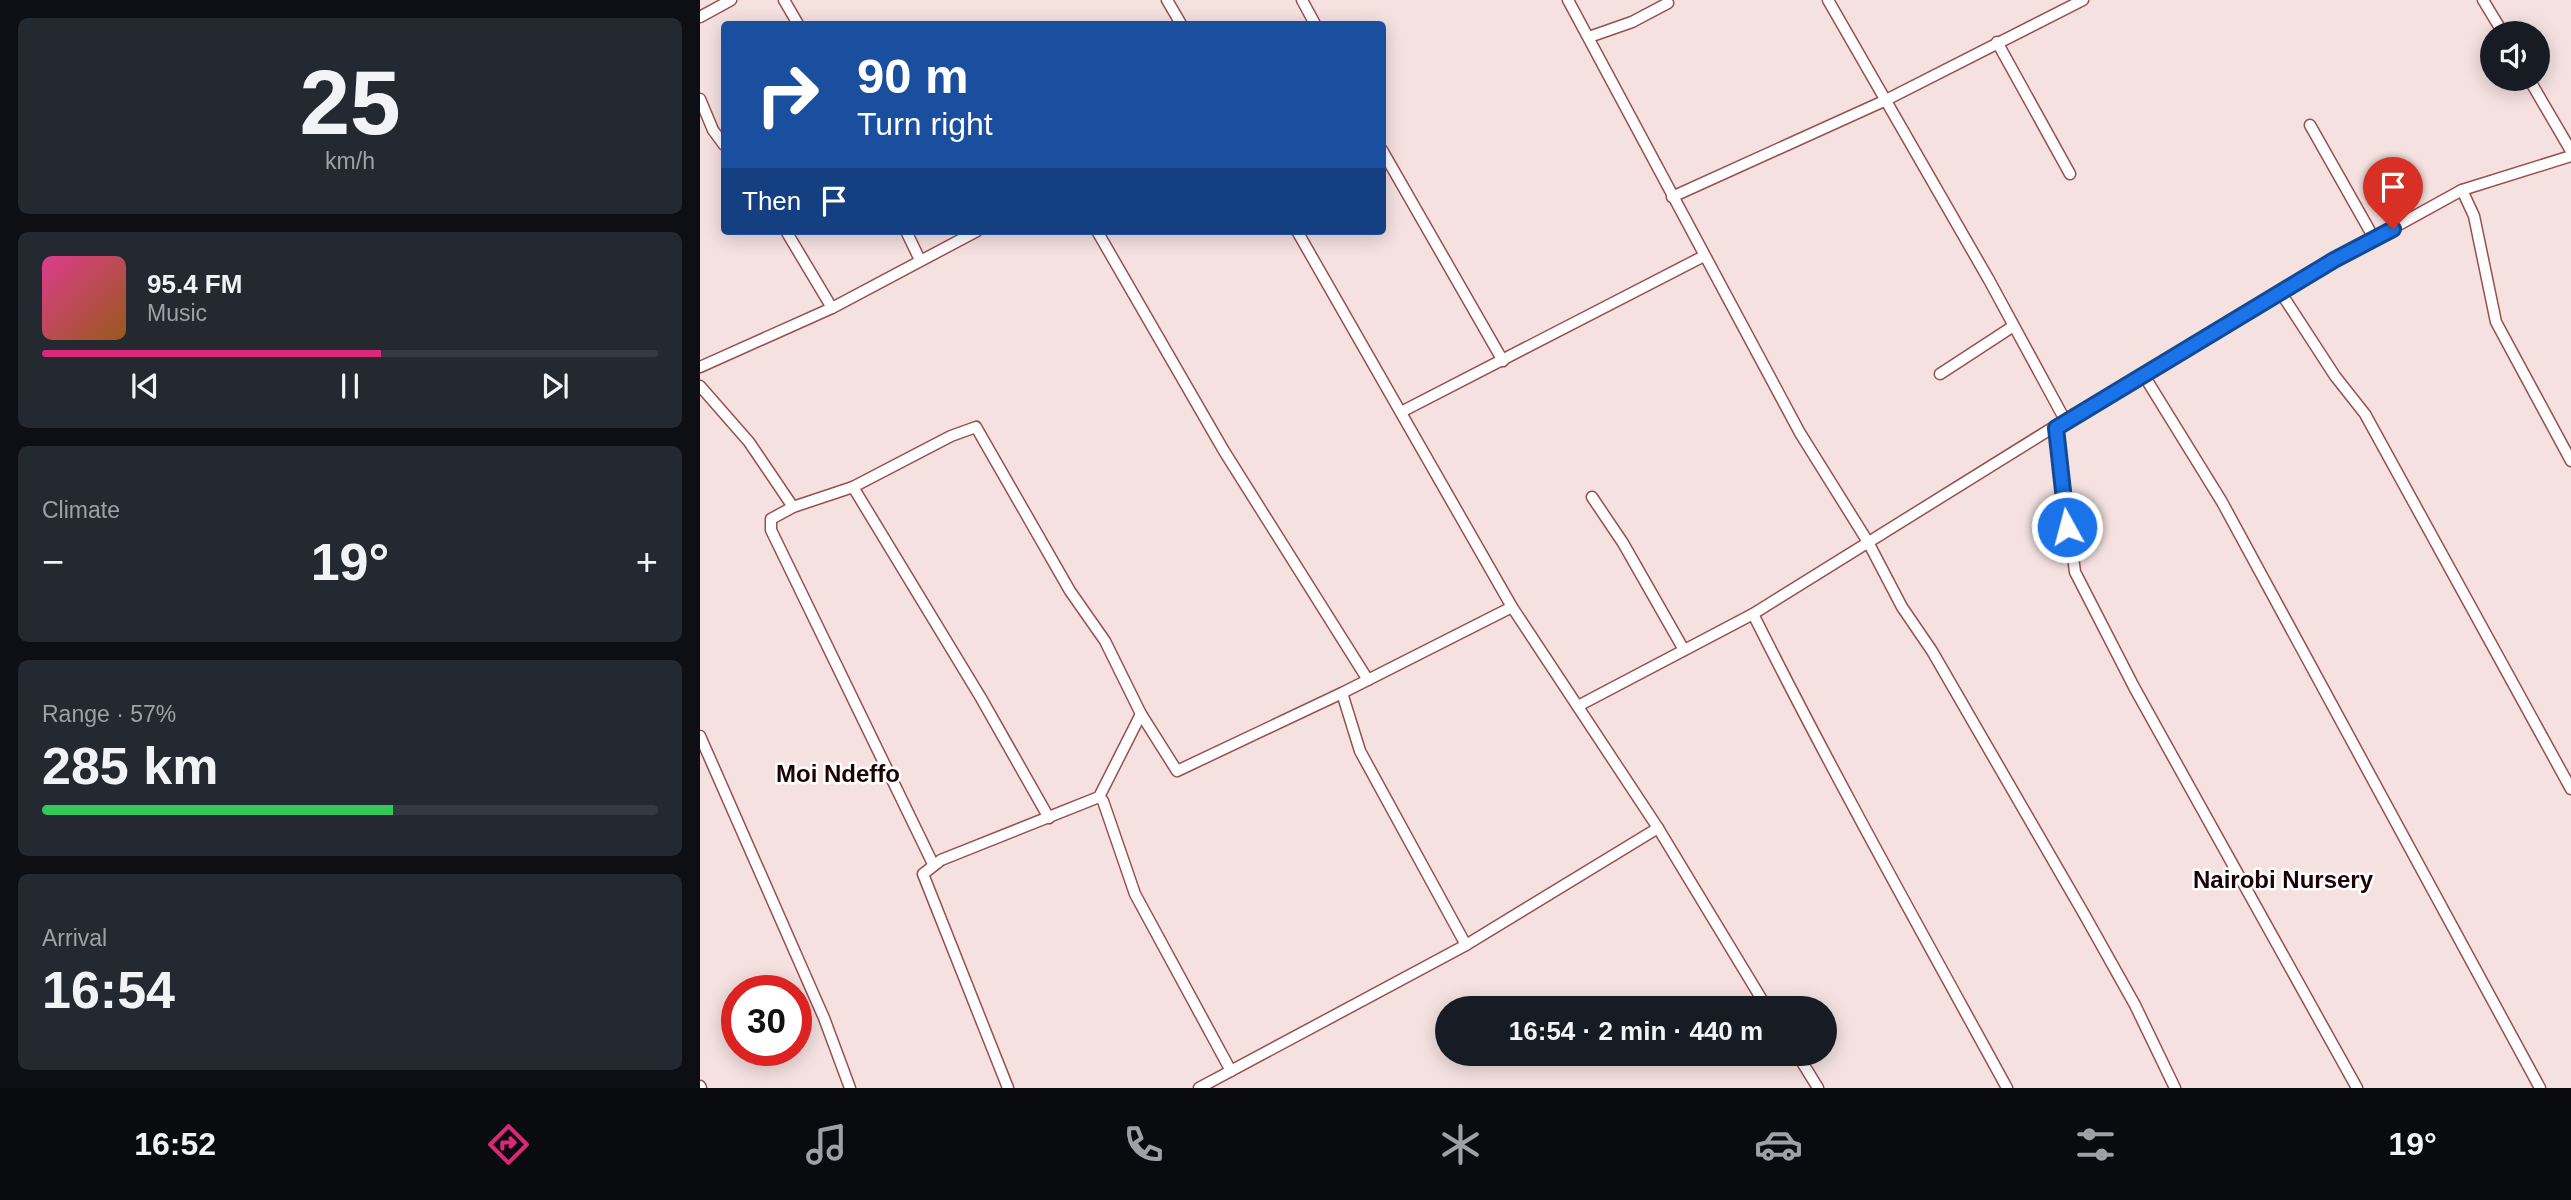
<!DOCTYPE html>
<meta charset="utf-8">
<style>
:root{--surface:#171b24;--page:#242831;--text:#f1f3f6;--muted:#9ea1a6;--line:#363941;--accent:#db2777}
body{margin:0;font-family:Arial,sans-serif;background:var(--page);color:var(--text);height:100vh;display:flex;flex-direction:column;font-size:26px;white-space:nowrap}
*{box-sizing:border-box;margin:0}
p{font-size:23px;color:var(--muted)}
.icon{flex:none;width:38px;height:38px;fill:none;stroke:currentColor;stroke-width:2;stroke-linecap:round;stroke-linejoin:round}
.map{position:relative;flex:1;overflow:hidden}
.details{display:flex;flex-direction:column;gap:18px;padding:18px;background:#0d0f14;width:700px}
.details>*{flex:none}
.guide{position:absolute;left:21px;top:21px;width:665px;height:214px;border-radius:7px;box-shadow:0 4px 18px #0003;background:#1a4fa0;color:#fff;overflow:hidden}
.buttons{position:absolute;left:1780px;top:21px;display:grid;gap:14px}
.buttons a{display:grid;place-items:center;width:70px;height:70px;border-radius:50%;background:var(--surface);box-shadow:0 4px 18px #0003;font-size:35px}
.speed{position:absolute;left:21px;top:975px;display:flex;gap:14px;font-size:35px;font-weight:700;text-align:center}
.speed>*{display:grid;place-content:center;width:91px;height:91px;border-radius:50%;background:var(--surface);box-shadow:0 4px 18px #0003;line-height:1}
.speed .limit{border:10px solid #d22;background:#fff;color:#111}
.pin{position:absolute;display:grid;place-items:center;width:60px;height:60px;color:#fff;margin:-72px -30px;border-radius:50% 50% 50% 0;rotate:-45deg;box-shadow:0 0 7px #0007}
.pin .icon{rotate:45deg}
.me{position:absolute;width:77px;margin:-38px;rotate:353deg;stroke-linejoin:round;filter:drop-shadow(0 0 5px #0008)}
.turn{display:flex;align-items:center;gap:24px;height:147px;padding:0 21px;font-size:32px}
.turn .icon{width:91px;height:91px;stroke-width:2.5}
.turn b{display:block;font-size:49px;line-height:60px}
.then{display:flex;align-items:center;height:66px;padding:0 21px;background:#0003;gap:14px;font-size:26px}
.big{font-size:52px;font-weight:700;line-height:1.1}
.details .widget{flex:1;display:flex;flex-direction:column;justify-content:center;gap:10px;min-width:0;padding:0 24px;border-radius:10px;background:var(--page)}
.details .dial{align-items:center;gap:0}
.dial b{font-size:91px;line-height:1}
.song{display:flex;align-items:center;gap:21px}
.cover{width:84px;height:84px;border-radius:10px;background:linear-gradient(135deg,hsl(330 70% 55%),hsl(30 70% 35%))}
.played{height:7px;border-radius:4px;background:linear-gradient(90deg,var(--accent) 55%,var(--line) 55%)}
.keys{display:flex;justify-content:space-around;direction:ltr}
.heat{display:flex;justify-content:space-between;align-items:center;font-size:38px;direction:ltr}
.charge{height:10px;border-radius:5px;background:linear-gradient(90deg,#34c759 57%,var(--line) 0)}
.trip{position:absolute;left:735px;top:996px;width:402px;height:70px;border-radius:35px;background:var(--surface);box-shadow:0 4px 18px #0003;font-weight:700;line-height:70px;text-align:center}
.tabs{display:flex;height:112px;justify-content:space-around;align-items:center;background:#090b0e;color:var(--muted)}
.tabs .icon{width:49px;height:49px}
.tabs .selected{color:var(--accent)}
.tabs b{font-size:32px;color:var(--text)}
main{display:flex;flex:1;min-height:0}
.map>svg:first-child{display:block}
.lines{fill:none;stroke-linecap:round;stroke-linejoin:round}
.minor-casing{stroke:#9b4f4c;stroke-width:13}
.minor{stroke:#fff;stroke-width:10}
.route-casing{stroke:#114b97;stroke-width:18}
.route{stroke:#1a73e8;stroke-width:12}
.labels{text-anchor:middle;stroke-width:5;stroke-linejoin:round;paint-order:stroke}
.quarter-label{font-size:24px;font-weight:bold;fill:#1d0203;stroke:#fff}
</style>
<main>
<section class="details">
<div class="widget dial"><b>25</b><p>km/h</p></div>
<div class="widget">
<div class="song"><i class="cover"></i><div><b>95.4 FM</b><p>Music</p></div></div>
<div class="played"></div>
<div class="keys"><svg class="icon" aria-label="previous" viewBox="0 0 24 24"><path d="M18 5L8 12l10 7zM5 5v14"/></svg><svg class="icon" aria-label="pause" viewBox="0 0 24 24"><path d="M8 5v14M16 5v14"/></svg><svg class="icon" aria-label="next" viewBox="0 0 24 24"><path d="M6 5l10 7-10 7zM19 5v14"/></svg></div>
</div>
<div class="widget"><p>Climate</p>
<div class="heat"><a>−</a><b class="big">19°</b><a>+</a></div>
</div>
<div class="widget"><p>Range · 57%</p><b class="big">285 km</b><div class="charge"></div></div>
<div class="widget"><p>Arrival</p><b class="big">16:54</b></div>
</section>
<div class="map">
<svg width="1871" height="1088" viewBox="0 0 1871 1088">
<rect width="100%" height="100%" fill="#f4e1e0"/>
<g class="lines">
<!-- minor casing -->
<g class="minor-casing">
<g id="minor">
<polyline points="84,0 98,24"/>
<polyline points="467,0 481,24"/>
<polyline points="602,0 615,24"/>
<polyline points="868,0 1100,433 1168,542 1202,607 1232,651 1384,914 1435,1005 1475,1088"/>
<polyline points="1128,0 1289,280 1365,420"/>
<polyline points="1783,0 1803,33"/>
<polyline points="0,17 31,0"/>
<polyline points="889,37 932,22 968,3"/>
<polyline points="1297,42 1370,174"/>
<polyline points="1829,79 1871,151"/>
<polyline points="0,99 13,130 24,145"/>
<polyline points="1610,125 1675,240"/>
<polyline points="682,150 803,361"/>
<polyline points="1762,190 1774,216 1796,322 1871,461"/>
<polyline points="972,197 1184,101 1383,0"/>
<polyline points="86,231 132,308"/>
<polyline points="206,231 220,260"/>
<polyline points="397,231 524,451 668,680"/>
<polyline points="1581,293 1635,376 1665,414 1871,789"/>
<polyline points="0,367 132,308 277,231"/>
<polyline points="1240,374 1312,327"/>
<polyline points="1443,374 1522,502 1840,1088"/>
<polyline points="0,386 49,442 93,507 153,487 251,436 276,427 370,591 405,641 441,714 477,771 642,693 812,607"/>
<polyline points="703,411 1004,256"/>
<polyline points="1356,428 1375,572 1434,687 1657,1088"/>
<polyline points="153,487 281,698 349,818"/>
<polyline points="892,497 923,543 984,650"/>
<polyline points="93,507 71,519 71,530 233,864"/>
<path d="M1053,614C1133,774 1221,931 1307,1088"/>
<polyline points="642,693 660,751 766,945"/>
<polyline points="878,706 1053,614 1365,420 1635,260 1762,190 1871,156"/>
<polyline points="0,736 124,1018 150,1088"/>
<polyline points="399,797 441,714"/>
<polyline points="958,828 1067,1008"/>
<polyline points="1097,1054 1118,1088"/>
<polyline points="0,1086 1,1088"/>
<polyline points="308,1088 223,874 241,860 399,797 403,801 435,894 531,1071"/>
<polyline points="499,1088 766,945 958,828 812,607 597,231"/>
</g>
</g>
<!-- minor -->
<use href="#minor" class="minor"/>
</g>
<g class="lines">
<!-- route casing -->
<g class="route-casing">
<polyline id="route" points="1367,527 1356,428 1634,260 1693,229"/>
</g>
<!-- route -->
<use href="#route" class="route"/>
</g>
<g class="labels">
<!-- quarter labels -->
<g class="quarter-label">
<text x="138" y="782">Moi Ndeffo</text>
<text x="1583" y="888">Nairobi Nursery</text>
</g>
</g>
</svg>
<div class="buttons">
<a><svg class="icon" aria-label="sound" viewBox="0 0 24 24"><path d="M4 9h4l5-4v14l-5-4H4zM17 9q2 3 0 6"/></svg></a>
</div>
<div class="speed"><div class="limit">30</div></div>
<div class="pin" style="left:1693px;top:229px;background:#d93025"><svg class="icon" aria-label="arrive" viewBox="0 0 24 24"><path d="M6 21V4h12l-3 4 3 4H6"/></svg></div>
<svg class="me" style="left:1367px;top:527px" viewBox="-20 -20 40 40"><circle r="17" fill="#1a73e8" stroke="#fff" stroke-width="3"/><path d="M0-11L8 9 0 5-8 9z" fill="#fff"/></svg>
<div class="trip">16:54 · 2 min · 440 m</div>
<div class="guide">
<div class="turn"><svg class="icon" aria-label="right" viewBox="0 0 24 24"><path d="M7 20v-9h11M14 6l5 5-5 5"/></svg><div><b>90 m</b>Turn right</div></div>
<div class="then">Then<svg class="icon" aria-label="arrive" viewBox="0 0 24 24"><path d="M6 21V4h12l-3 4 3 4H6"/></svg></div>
</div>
</div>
</main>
<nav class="tabs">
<b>16:52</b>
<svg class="icon selected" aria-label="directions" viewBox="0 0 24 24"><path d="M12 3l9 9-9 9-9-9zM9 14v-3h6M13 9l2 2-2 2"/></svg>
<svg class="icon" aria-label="music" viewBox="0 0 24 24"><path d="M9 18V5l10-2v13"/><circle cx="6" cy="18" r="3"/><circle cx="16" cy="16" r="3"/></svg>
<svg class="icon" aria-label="phone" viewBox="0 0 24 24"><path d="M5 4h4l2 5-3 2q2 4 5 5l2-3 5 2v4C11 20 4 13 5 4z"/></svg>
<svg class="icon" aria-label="climate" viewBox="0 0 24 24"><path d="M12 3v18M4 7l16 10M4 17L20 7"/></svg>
<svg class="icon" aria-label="car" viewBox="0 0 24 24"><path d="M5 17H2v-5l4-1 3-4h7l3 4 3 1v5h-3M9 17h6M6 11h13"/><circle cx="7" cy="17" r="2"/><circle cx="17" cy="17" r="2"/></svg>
<svg class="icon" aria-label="filters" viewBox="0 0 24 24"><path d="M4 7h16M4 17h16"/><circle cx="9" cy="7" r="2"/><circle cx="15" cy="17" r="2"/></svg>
<b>19°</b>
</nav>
